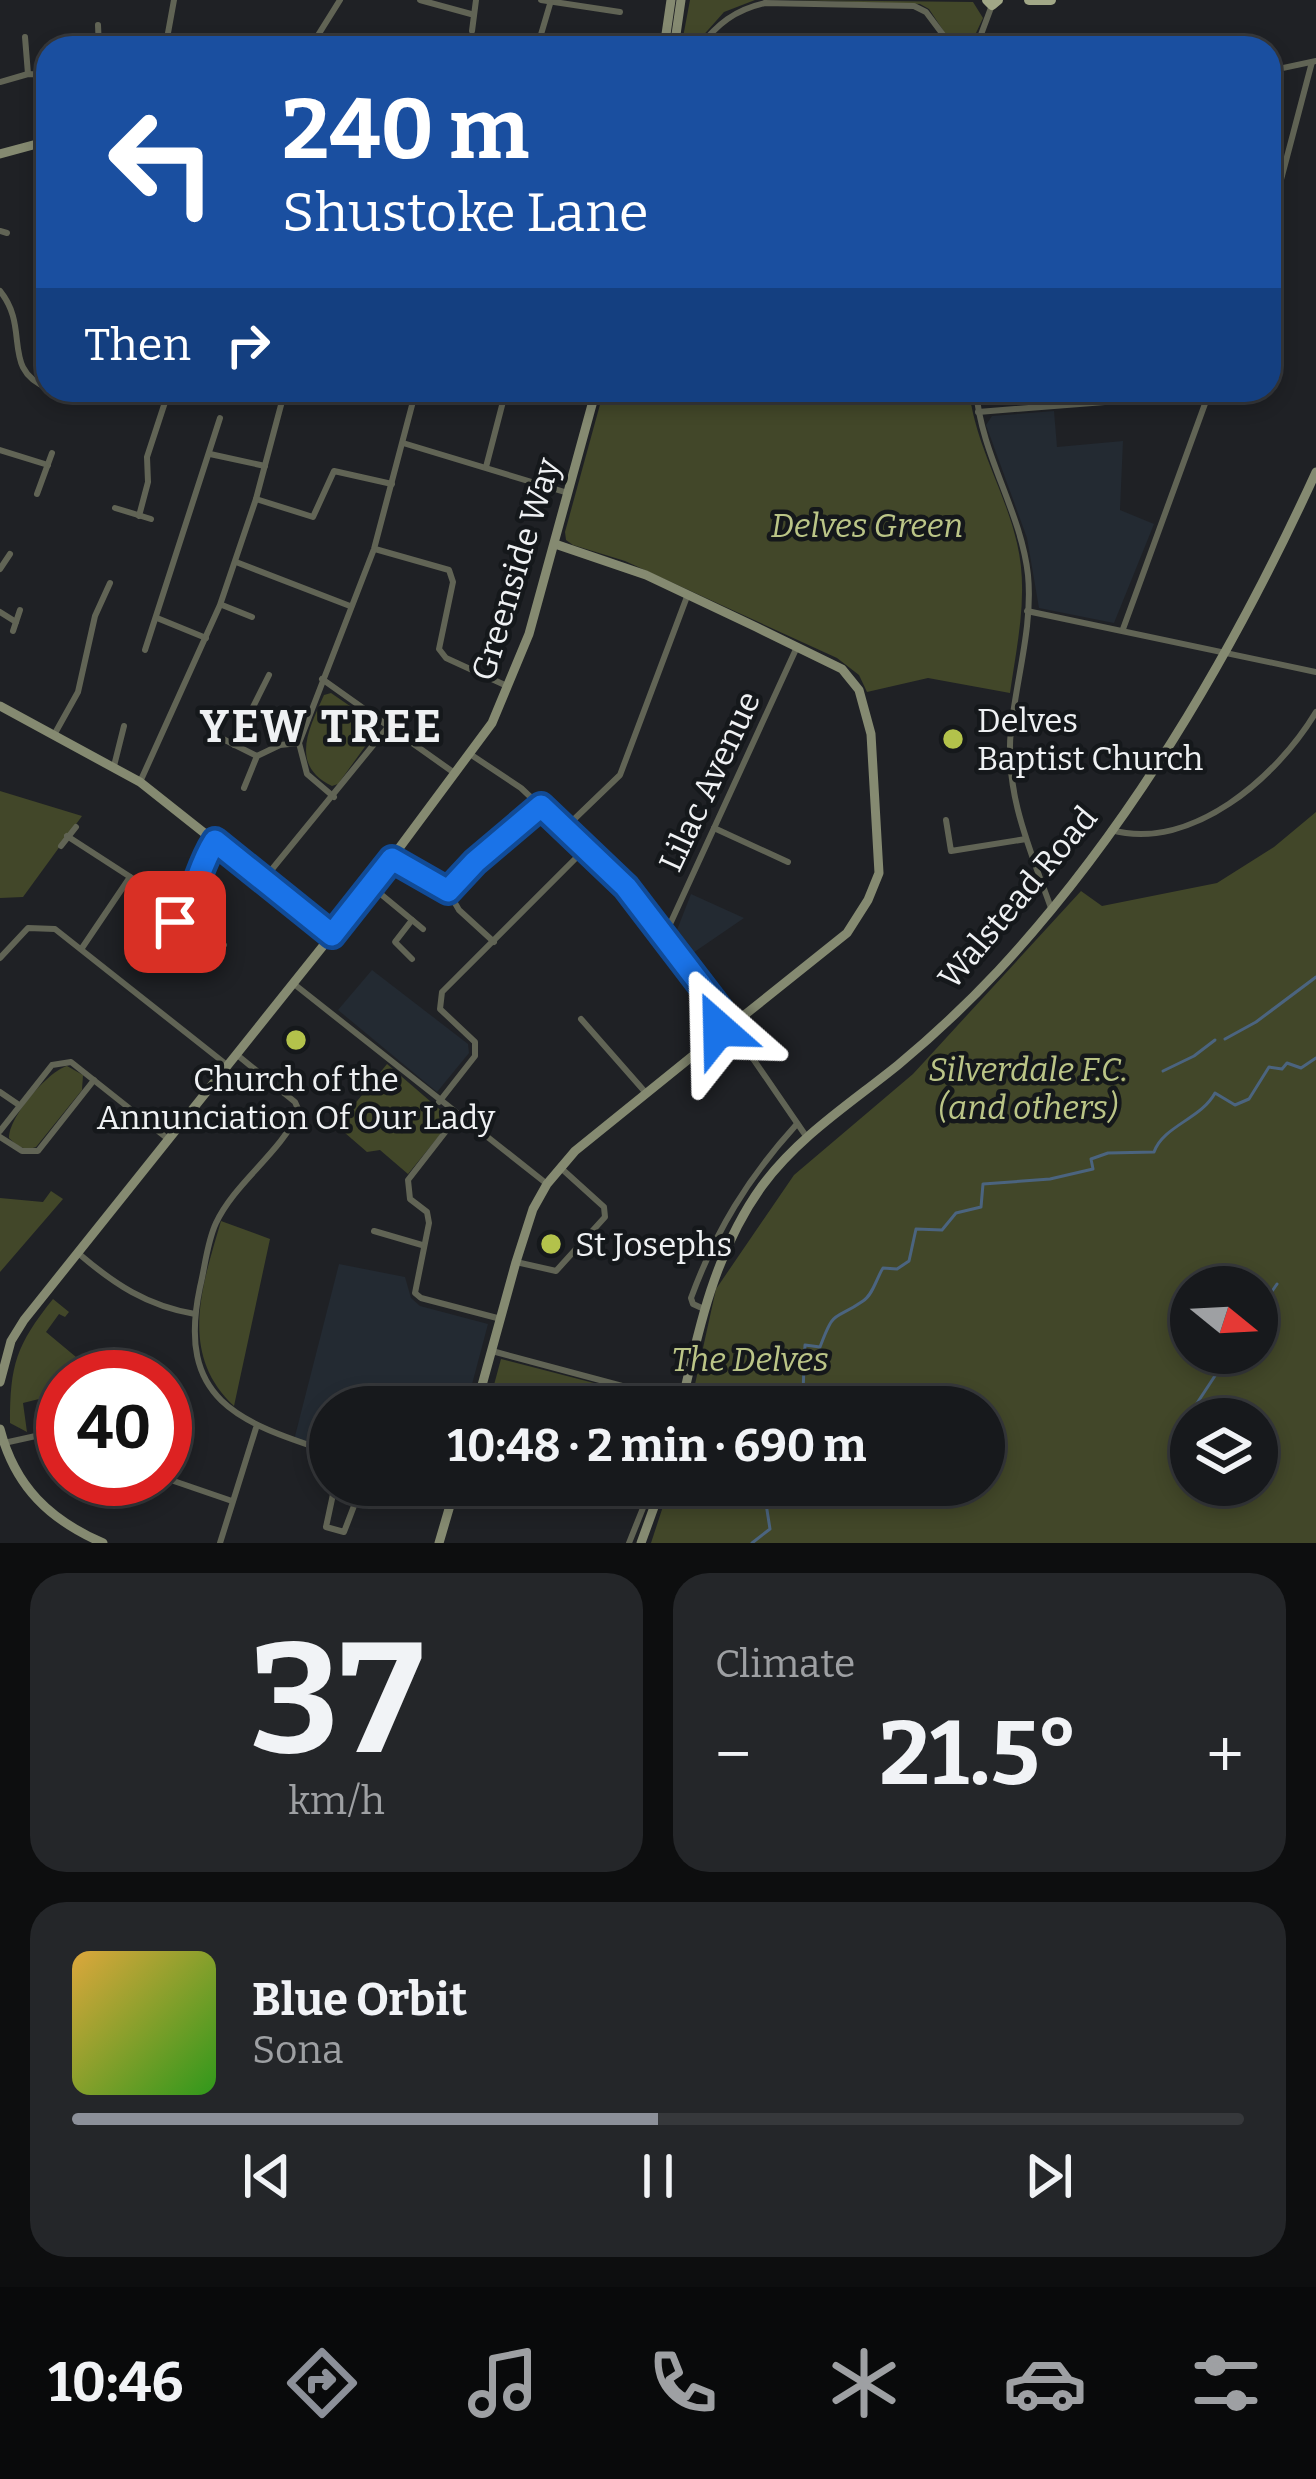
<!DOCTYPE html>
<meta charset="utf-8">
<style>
:root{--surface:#17191c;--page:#242629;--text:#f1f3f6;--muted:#9ea0a3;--line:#36383b;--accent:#8c9099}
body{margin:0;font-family:Bitter,serif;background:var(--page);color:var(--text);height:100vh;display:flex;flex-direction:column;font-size:45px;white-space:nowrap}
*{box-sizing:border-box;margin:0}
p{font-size:39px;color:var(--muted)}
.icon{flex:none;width:66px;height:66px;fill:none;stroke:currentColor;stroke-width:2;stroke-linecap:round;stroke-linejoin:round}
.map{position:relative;height:1543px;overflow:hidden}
.side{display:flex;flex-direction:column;gap:30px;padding:30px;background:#0d0e0f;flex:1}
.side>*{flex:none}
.top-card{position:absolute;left:36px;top:36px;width:1245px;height:366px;border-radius:36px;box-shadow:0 6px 18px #0003,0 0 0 3px var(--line);background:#1a4fa0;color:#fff;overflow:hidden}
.needle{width:78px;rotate:108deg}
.buttons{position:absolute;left:1170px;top:1266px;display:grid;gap:24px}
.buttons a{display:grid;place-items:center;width:108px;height:108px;border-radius:50%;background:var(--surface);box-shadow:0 6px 18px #0003,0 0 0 3px var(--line);font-size:60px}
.speed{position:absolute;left:36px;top:1350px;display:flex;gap:24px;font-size:60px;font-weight:700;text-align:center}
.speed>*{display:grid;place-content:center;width:156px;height:156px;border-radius:50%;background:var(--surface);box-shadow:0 6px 18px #0003,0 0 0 3px var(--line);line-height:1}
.speed .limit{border:18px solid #d22;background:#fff;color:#111}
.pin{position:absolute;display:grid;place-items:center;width:102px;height:102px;color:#fff;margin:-51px;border-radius:24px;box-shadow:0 6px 18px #0006}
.me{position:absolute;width:132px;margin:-66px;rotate:335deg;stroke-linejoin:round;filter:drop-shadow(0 0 9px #0008)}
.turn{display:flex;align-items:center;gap:42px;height:252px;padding:0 48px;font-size:54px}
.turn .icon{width:156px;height:156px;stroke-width:2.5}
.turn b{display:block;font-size:84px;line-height:102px}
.then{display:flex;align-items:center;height:114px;padding:0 48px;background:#0003;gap:24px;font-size:45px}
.big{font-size:90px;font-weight:700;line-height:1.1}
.side .widget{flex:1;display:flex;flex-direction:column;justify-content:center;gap:18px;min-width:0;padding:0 42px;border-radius:36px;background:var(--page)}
.side .dial{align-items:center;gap:0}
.dial b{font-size:156px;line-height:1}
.song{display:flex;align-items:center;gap:36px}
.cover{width:144px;height:144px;border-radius:18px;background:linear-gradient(135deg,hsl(40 70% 55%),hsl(110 70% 35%))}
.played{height:12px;border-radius:6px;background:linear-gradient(90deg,var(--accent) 50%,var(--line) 50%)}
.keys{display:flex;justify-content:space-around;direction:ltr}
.heat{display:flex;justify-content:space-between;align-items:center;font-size:66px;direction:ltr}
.side .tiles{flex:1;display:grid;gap:30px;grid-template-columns:1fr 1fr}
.widget:last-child{grid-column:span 2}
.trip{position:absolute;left:309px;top:1386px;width:696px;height:120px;border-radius:60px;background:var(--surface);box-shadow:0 6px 18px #0003,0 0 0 3px var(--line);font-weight:700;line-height:120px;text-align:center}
.menu{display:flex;height:192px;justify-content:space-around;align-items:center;background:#090a0b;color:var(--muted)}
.menu .icon{width:84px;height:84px}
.menu .selected{color:var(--accent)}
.menu b{font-size:54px;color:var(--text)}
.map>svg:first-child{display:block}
.built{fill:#232a32}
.green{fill:#424729;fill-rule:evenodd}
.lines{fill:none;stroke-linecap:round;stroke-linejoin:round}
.stream{stroke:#4b647f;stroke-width:3}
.street{stroke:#616455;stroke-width:6}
.secondary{stroke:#858a71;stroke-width:9}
.primary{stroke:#a1a787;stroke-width:10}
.route-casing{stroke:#114b97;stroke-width:30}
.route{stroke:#1a73e8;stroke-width:21}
.poi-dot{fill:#b3c24b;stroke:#15181b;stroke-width:4.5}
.labels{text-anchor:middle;stroke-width:9;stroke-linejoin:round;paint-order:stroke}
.park-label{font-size:33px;font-style:italic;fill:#bbc587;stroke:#15181b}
.street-label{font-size:33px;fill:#eff1f3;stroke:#15181b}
.poi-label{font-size:33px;fill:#eff1f3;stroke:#15181b;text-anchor:start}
.district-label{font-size:45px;font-weight:bold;letter-spacing:3px;fill:#eff1f3;stroke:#15181b}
</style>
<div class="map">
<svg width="1316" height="1543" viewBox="0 0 1316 1543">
<rect width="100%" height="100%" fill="#1f2125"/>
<!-- built -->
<g class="built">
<polygon points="1054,411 1057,447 1123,441 1120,510 1154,524 1114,623 1039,608 1027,538 986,425 992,416"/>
<polygon points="691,894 744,918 687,957 675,942 675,935"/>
<polygon points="372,970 468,1044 469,1053 437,1092 338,1010"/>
<polygon points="339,1264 405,1277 411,1298 420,1306 488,1324 466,1407 330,1407 330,1450 294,1440"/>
</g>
<!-- green -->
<g class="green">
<polygon points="690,0 755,0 724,12 692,48 681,48"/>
<polygon points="793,0 973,2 983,18 969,48 955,48 929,9 920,4"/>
<path d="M604,390H969C975,444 1005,491 1017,543C1029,594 1017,643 1010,693L928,678L867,692L859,675L837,658L625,561L573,545L566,540L565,532Z"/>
<path d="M331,693L376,724L377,730L338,784L332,786C289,765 309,729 324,695Z"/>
<polygon points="0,791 82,816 23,897 0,898"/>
<path d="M1316,812V1543H651L670,1485H984V1407H690L716,1289L794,1175L913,1074L1081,891L1102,906L1217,883L1274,847ZM1191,1287H1257V1353H1191ZM1191,1419H1257V1485H1191Z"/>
<polygon points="387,1064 452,1120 408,1174 380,1150 367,1152 337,1126"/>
<path d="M67,1066L83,1075L82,1090L36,1147C24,1151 18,1147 9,1138C8,1118 48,1071 67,1066Z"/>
<polygon points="51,1191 63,1199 0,1272 0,1198 43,1202"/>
<path d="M221,1221L270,1239L234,1406C178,1354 202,1286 221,1221Z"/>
<path d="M53,1299L69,1312L65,1317L59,1314L46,1332L88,1367L87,1377H63V1393L23,1403L27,1432L10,1423C10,1365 16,1345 53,1299Z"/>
<polygon points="501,1359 679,1405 678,1407 488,1407"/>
</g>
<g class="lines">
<!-- stream -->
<g class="stream">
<polyline points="1225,1039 1256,1022 1316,977"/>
<polyline points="1163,1071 1194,1056 1215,1040"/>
<polyline points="1257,1313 1277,1284"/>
<path d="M788,1407L803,1391L805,1345L820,1347C835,1307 833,1322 863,1301C873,1295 877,1277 883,1268L897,1269L909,1261L916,1229L942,1230L956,1213L981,1207L983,1184L1050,1179L1093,1169L1091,1159L1108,1153L1154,1152C1163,1126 1201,1119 1215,1093L1235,1105L1249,1099L1269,1067L1282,1069L1287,1063L1301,1068L1316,1058"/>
<polyline points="1178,1432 1230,1353"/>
<polyline points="752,1543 770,1529 764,1491 779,1485"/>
</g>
<!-- street -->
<g class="street">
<polyline points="420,0 471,14"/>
<polyline points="541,0 620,12"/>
<polyline points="98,25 99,48"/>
<polyline points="472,31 476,0"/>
<polyline points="25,37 28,74"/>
<polyline points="314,42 331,48"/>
<polyline points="170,48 168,33 174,0"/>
<polyline points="172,48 206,48"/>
<polyline points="310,48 340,0"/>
<polyline points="364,48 364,47"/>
<polyline points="537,48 550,4"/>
<path d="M698,48C718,24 734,10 765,3L914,6L926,12L953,48"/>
<polyline points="976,48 992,5"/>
<polyline points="1269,71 1316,61"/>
<polyline points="0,82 28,74 46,75"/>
<polyline points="1269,177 1282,175"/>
<polyline points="1269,225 1312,62"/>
<polyline points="0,231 7,233"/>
<path d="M0,291C31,329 0,369 48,388"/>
<polyline points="57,390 84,396"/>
<polyline points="320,390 344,395"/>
<path d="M976,390C981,455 1021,511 1028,575C1033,626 1016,680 1011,730C1004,792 1031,852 1051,908"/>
<polyline points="978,412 1207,394"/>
<polyline points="403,443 568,493"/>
<polyline points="0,450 48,465"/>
<polyline points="210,454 265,466"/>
<polyline points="486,467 506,390"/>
<polyline points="37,494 52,453"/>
<polyline points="256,499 313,517 334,471 392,484"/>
<polyline points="115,508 151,519"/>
<polyline points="139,516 148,482 147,457 169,390"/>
<polyline points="375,549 449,570 453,582 439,649 446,658 507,686"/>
<polyline points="236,562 350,606"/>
<polyline points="0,569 10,554"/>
<polyline points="222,605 252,617"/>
<polyline points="1027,611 1316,672"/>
<polyline points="0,612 16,622"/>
<polyline points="157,618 206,638"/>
<polyline points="1123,629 1210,390"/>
<polyline points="13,631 20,610"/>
<polyline points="145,650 220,418"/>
<polyline points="322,679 453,772"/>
<polyline points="54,735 78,692 95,616 110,583"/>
<polyline points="215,735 257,756"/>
<polyline points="234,745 269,675"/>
<polyline points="470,754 521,788 626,887 720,1010 720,1017"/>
<polyline points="114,766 124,726"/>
<polyline points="140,782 220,605 256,499 285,390"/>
<polyline points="244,788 257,756 280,745 299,743"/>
<polyline points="334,797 307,774 299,743 374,549 416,390"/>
<polyline points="946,820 951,851 1026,839"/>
<polyline points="565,828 620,775 688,594"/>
<polyline points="714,828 788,862"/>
<path d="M1111,830C1192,852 1277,777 1316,712"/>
<polyline points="67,836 138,882"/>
<polyline points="61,846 76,827"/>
<polyline points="393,859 448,891 459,910 494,942"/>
<polyline points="264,879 388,727"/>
<polyline points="371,886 423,929"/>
<polyline points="448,891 475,861 540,806"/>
<polyline points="164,914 215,954"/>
<path d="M175,923C197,895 197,869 215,841"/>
<polyline points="662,934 671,922 797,647"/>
<polyline points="82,948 130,877"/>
<polyline points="0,958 28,928 55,929 227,1065"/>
<polyline points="412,959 395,942 412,920"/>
<polyline points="208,963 224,945"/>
<polyline points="294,984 547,1184"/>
<polyline points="581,1019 646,1093"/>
<polyline points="741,1033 745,1047 806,1136"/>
<path d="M236,1054L295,1102L299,1111C281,1153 235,1182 216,1223C207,1242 205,1267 200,1287C176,1400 238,1422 330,1452"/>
<polyline points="0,1092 19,1105"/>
<polyline points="439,1102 475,1056 475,1042 440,1009 442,992 586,848"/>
<polyline points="457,1117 408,1180 410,1199 427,1212 429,1223 415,1293 421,1298 501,1319"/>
<polyline points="0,1131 52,1065 71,1062 168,1139"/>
<polyline points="0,1137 22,1151 38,1151 94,1080"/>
<polyline points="374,1231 422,1245"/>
<path d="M78,1253C114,1284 147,1306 195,1314"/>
<polyline points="516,1262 556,1271 605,1217 604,1207 562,1169"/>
<path d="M704,1309L693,1304L691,1298C716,1230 748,1178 796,1125"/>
<polyline points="492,1351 682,1402"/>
<polyline points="4,1443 63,1430"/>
<polyline points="165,1478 232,1501"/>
<polyline points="335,1485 326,1527 344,1532 362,1485"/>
<polyline points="582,1485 658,1500"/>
<polyline points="220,1543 256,1428"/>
<polyline points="629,1543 647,1498"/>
</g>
<!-- secondary -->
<g class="secondary">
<polyline points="664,48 671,0"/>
<polyline points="674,48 681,0"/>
<polyline points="0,154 48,141"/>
<polyline points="555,544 646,575 756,627 842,669 859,690 871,734 879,873 868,900 847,933 742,1017"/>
<polyline points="0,706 140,782 333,935"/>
<polyline points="721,1033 731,1038 741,1033 742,1017"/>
<polyline points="721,1033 719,1025 725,1014 742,1017"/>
<polyline points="0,1382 11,1341 24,1320 371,886 492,723 529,634 596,390"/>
<polyline points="476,1407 516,1262 533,1209 547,1184 575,1151 721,1033"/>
<path d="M681,1407C698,1330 715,1251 762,1186C799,1136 851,1103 898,1065C933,1036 967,1004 998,971C1131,828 1235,649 1316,472"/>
<path d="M0,1429C15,1487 50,1520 103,1543"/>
<polyline points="439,1543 456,1485"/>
<polyline points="641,1543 662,1485"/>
</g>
<!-- primary -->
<g class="primary">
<polyline points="987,0 992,5 998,0"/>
<polyline points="1029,0 1051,0"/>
</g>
</g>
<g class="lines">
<!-- route casing -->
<g class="route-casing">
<path id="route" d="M175,922C197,895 197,869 215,841L332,935L392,859L448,891L475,862L541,806L626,887L720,1010L719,1029"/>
</g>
<!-- route -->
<use href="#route" class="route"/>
</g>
<!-- markers -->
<g class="poi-dot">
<circle cx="953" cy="739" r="12"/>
<circle cx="296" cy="1040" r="12"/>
<circle cx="551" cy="1244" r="12"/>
</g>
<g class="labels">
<!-- park labels -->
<g class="park-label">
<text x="867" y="537">Delves Green</text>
<text x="1028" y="1081">Silverdale F.C.<tspan x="1028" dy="38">(and others)</tspan></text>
<text x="750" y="1371">The Delves</text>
</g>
<!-- street labels -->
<g class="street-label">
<text transform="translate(515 569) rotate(-73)" y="12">Greenside Way</text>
<text transform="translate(709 781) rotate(-65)" y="12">Lilac Avenue</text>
<text transform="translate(1017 897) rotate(-50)" y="12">Walstead Road</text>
</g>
<!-- poi labels -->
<g class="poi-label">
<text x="977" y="732">Delves<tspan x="977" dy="38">Baptist Church</tspan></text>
<text x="296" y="1091" text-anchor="middle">Church of the<tspan x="296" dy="38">Annunciation Of Our Lady</tspan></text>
<text x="575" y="1256">St Josephs</text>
</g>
<!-- district labels -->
<g class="district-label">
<text x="322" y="742">YEW TREE</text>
</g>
</g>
</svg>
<div class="buttons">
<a><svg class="needle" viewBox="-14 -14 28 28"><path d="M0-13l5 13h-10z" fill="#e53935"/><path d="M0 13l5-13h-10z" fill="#9ea0a3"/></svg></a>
<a><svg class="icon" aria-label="layers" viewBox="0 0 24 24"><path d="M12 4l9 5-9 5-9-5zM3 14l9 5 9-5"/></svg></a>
</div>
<div class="speed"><div class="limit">40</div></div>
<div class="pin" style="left:175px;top:922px;background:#d93025"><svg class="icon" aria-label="arrive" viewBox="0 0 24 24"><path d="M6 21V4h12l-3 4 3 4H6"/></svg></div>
<svg class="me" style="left:719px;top:1029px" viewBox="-20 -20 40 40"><path d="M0-17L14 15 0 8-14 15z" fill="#1a73e8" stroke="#fff" stroke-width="4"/></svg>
<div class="trip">10:48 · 2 min · 690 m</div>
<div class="top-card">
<div class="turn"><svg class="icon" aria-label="left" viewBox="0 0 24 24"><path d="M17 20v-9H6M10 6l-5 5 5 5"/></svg><div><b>240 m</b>Shustoke Lane</div></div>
<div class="then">Then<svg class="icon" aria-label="right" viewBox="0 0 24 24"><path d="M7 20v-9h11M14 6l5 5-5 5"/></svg></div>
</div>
</div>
<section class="side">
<div class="tiles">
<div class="widget dial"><b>37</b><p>km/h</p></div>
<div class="widget"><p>Climate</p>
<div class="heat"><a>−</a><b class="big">21.5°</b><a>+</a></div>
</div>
<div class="widget">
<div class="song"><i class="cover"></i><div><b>Blue Orbit</b><p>Sona</p></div></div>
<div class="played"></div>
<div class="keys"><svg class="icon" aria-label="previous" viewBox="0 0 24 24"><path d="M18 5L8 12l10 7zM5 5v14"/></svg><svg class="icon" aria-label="pause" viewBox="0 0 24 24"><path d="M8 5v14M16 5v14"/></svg><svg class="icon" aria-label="next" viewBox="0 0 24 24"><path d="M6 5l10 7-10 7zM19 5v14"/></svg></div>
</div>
</div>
</section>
<nav class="menu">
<b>10:46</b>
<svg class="icon selected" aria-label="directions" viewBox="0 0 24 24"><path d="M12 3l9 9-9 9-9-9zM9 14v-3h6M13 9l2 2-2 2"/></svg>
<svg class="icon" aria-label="music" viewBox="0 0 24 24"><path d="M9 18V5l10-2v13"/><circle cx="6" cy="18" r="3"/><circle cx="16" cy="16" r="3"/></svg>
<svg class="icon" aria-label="phone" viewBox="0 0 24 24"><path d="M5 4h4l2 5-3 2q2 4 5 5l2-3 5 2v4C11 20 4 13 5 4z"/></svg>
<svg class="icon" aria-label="climate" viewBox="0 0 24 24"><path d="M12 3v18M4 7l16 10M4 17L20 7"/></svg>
<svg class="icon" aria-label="car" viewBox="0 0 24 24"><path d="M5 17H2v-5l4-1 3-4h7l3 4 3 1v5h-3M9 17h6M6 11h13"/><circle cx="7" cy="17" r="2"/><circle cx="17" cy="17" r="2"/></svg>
<svg class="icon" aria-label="filters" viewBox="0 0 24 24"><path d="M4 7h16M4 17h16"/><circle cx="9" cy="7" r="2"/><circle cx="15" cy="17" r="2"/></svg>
</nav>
